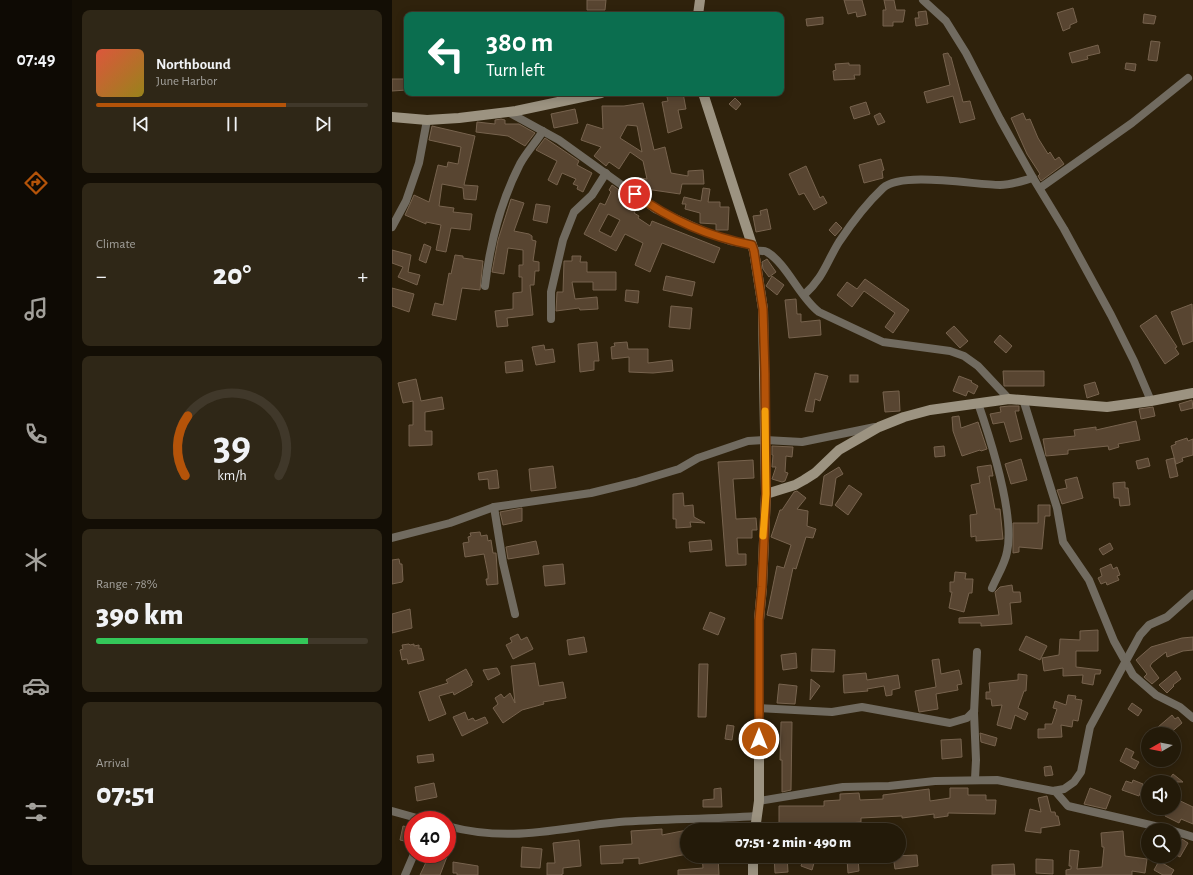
<!DOCTYPE html>
<meta charset="utf-8">
<style>
:root{--surface:#231a09;--page:#2f2717;--text:#f1f3f6;--muted:#a3a19c;--line:#40382a;--accent:#b45309}
body{margin:0;font-family:"Alegreya Sans",sans-serif;background:var(--page);color:var(--text);height:100vh;display:flex;flex-direction:column;font-size:15px;white-space:nowrap}
*{box-sizing:border-box;margin:0}
p{font-size:13px;color:var(--muted)}
.icon{flex:none;width:22px;height:22px;fill:none;stroke:currentColor;stroke-width:2;stroke-linecap:round;stroke-linejoin:round}
.map{position:relative;flex:1;overflow:hidden}
.sheet{display:flex;flex-direction:column;gap:10px;padding:10px;background:#130e05;width:320px}
.sheet>*{flex:none}
.guide{position:absolute;left:12px;top:12px;width:380px;height:84px;border-radius:8px;box-shadow:0 2px 10px #0003,0 0 0 1px var(--line);background:#0b6e4f;color:#fff;overflow:hidden}
.needle{width:26px;rotate:261deg}
.controls{position:absolute;left:749px;top:727px;display:grid;gap:8px}
.controls a{display:grid;place-items:center;width:40px;height:40px;border-radius:50%;background:var(--surface);box-shadow:0 2px 10px #0003,0 0 0 1px var(--line);font-size:20px}
.speed{position:absolute;left:12px;top:811px;display:flex;gap:8px;font-size:20px;font-weight:700;text-align:center}
.speed>*{display:grid;place-content:center;width:52px;height:52px;border-radius:50%;background:var(--surface);box-shadow:0 2px 10px #0003,0 0 0 1px var(--line);line-height:1}
.speed .limit{border:6px solid #d22;background:#fff;color:#111}
.pin{position:absolute;display:grid;place-items:center;width:34px;height:34px;color:#fff;margin:-17px;border:2px solid #fff;border-radius:50%;box-shadow:0 1px 4px #0007}
.me{position:absolute;width:44px;margin:-22px;rotate:0deg;stroke-linejoin:round;filter:drop-shadow(0 0 3px #0008)}
.turn{display:flex;align-items:center;gap:14px;height:84px;padding:0 16px;font-size:18px}
.turn .icon{width:52px;height:52px;stroke-width:2.5}
.turn b{display:block;font-size:28px;line-height:34px}
.big{font-size:30px;font-weight:800;line-height:1.1}
.sheet .tile{flex:1;display:flex;flex-direction:column;justify-content:center;gap:6px;min-width:0;padding:0 14px;border-radius:8px;background:var(--page)}
.sheet .dial{align-items:center;gap:0}
.dial svg{height:104px;overflow:visible;fill:none;stroke:var(--line);stroke-width:7;stroke-linecap:round;text-anchor:middle}
.dial text{fill:var(--text);stroke:none}
.song{display:flex;align-items:center;gap:12px}
.cover{width:48px;height:48px;border-radius:6px;background:linear-gradient(135deg,hsl(10 70% 55%),hsl(50 70% 35%))}
.played{height:4px;border-radius:2px;background:linear-gradient(90deg,var(--accent) 70%,var(--line) 70%)}
.keys{display:flex;justify-content:space-around;direction:ltr}
.heat{display:flex;justify-content:space-between;align-items:center;font-size:22px;direction:ltr}
.charge{height:6px;border-radius:3px;background:linear-gradient(90deg,#34c759 78%,var(--line) 0)}
.trip{position:absolute;left:288px;top:823px;width:226px;height:40px;border-radius:20px;background:var(--surface);box-shadow:0 2px 10px #0003,0 0 0 1px var(--line);font-weight:800;line-height:40px;text-align:center}
main{display:flex;flex:1;min-height:0}
.menu{display:flex;flex-direction:column;width:72px;justify-content:space-around;align-items:center;background:#0e0a04;color:var(--muted)}
.menu .icon{width:28px;height:28px}
.menu .current{color:var(--accent)}
.menu b{font-size:18px;color:var(--text)}
.map>svg:first-child{display:block}
.building{fill:#584531;stroke:#77634e;fill-rule:evenodd}
.lines{fill:none;stroke-linecap:round;stroke-linejoin:round}
.street{stroke:#716b60;stroke-width:8}
.secondary{stroke:#9c9381;stroke-width:10}
.route-casing{stroke:#753606;stroke-width:10}
.route{stroke:#b45309;stroke-width:7}
.slow{stroke:#f59e0b;stroke-width:7}
</style>
<main>
<nav class="menu">
<b>07:49</b>
<svg class="icon current" aria-label="directions" viewBox="0 0 24 24"><path d="M12 3l9 9-9 9-9-9zM9 14v-3h6M13 9l2 2-2 2"/></svg>
<svg class="icon" aria-label="music" viewBox="0 0 24 24"><path d="M9 18V5l10-2v13"/><circle cx="6" cy="18" r="3"/><circle cx="16" cy="16" r="3"/></svg>
<svg class="icon" aria-label="phone" viewBox="0 0 24 24"><path d="M5 4h4l2 5-3 2q2 4 5 5l2-3 5 2v4C11 20 4 13 5 4z"/></svg>
<svg class="icon" aria-label="climate" viewBox="0 0 24 24"><path d="M12 3v18M4 7l16 10M4 17L20 7"/></svg>
<svg class="icon" aria-label="car" viewBox="0 0 24 24"><path d="M5 17H2v-5l4-1 3-4h7l3 4 3 1v5h-3M9 17h6M6 11h13"/><circle cx="7" cy="17" r="2"/><circle cx="17" cy="17" r="2"/></svg>
<svg class="icon" aria-label="filters" viewBox="0 0 24 24"><path d="M4 7h16M4 17h16"/><circle cx="9" cy="7" r="2"/><circle cx="15" cy="17" r="2"/></svg>
</nav>
<section class="sheet">
<div class="tile">
<div class="song"><i class="cover"></i><div><b>Northbound</b><p>June Harbor</p></div></div>
<div class="played"></div>
<div class="keys"><svg class="icon" aria-label="previous" viewBox="0 0 24 24"><path d="M18 5L8 12l10 7zM5 5v14"/></svg><svg class="icon" aria-label="pause" viewBox="0 0 24 24"><path d="M8 5v14M16 5v14"/></svg><svg class="icon" aria-label="next" viewBox="0 0 24 24"><path d="M6 5l10 7-10 7zM19 5v14"/></svg></div>
</div>
<div class="tile"><p>Climate</p>
<div class="heat"><a>−</a><b class="big">20°</b><a>+</a></div>
</div>
<div class="tile dial"><svg viewBox="0 0 100 80">
<path d="M14 69A42 42 0 1 1 86 69"/>
<path d="M14 69A42 42 0 0 1 16 23" stroke="#b45309"/>
<text x="50" y="56" font-size="32" font-weight="700">39</text>
<text x="50" y="72" font-size="11">km/h</text>
</svg></div>
<div class="tile"><p>Range · 78%</p><b class="big">390 km</b><div class="charge"></div></div>
<div class="tile"><p>Arrival</p><b class="big">07:51</b></div>
</section>
<div class="map">
<svg width="801" height="875" viewBox="0 0 801 875">
<rect width="100%" height="100%" fill="#2f220c"/>
<!-- building -->
<g class="building">
<polygon points="195,0 214,0 213,10 195,10"/>
<polygon points="452,0 470,0 474,15 465,17 464,12 456,14"/>
<polygon points="492,0 502,0 504,10 513,10 511,22 501,22 501,26 491,26 491,10 494,10"/>
<polygon points="681,8 685,22 678,25 678,28 671,31 665,13"/>
<polygon points="534,11 536,24 524,26 523,18 527,18 526,12"/>
<polygon points="752,14 764,16 762,24 751,23"/>
<polygon points="431,17 431,24 415,26 414,19"/>
<polygon points="759,41 768,42 765,61 756,60"/>
<polygon points="706,45 708,53 695,56 696,59 680,63 677,53"/>
<polygon points="556,53 558,57 559,57 571,102 578,101 583,119 568,123 561,96 535,103 532,92 558,85 551,54"/>
<polygon points="457,63 457,65 468,65 468,75 462,75 463,79 442,80 441,71 444,70 443,64"/>
<polygon points="734,63 744,64 743,71 733,69"/>
<polygon points="0,79 15,79 15,90 0,91"/>
<polygon points="274,93 291,93 294,109 286,110 290,128 276,133 270,102 276,101"/>
<polygon points="343,98 349,104 344,110 337,104"/>
<polygon points="474,102 478,114 462,119 458,107"/>
<path d="M251,103L262,150L273,147L279,173L296,176V171L311,170L312,184H290L288,194L247,188L248,178L255,179L251,161L238,152L227,169L217,162L214,166L202,156L209,147L189,140L195,124L211,129L210,106H232ZM235,125L245,126L250,152L228,138Z"/>
<polygon points="183,109 186,123 162,128 159,114"/>
<polygon points="488,113 493,122 486,125 482,116"/>
<polygon points="631,113 634,120 638,119 646,138 656,154 658,152 663,160 667,157 672,164 649,181 646,176 648,174 635,154 619,118"/>
<polygon points="109,119 113,120 113,124 127,124 143,133 133,146 116,136 84,132 85,122 103,124 103,120"/>
<polygon points="40,126 83,136 72,185 86,186 84,200 72,199 71,188 50,184 47,206 62,208 61,212 80,214 78,230 59,228 54,252 44,250 49,225 34,222 34,224 13,215 22,195 37,202 46,165 55,167 56,162 66,164 69,147 37,140"/>
<polygon points="153,138 187,161 185,165 200,173 191,192 185,189 186,186 181,184 184,179 170,173 165,185 156,180 165,161 144,150"/>
<polygon points="489,159 492,170 490,171 491,178 472,183 467,165"/>
<polygon points="414,166 428,198 431,196 435,203 422,210 412,193 407,195 397,174"/>
<path d="M220,185L243,201L239,207L244,210L242,213L247,216L246,218L258,226L260,221L328,248L322,263L270,243L258,272L243,265L251,243L233,234L224,251L192,234L208,203L213,205L219,192L217,190ZM216,214L228,220L219,237L207,231Z"/>
<polygon points="311,188 318,189 316,202 328,202 328,207 337,207 336,230 324,230 324,224 308,223 308,213 293,209 294,204 290,204 292,197 309,201"/>
<polygon points="119,199 132,203 122,231 137,234 140,236 140,240 144,241 141,261 147,262 147,271 143,271 142,285 138,285 141,315 115,318 116,326 105,327 103,311 121,309 121,293 130,292 130,277 127,277 127,265 131,265 131,250 116,248 112,274 100,272 106,240"/>
<polygon points="144,204 158,206 155,223 141,220"/>
<polygon points="375,209 379,229 364,232 361,216 369,215 368,211"/>
<polygon points="444,222 450,228 443,236 437,230"/>
<polygon points="32,244 39,247 34,263 27,260"/>
<polygon points="0,250 19,255 16,272 28,275 25,285 6,277 11,267 0,263"/>
<polygon points="63,255 71,256 71,258 91,261 88,290 70,288 64,320 40,315 43,303 51,305 57,273 59,274"/>
<polygon points="180,256 189,256 188,262 195,262 195,272 224,272 224,290 201,290 201,282 180,282 183,299 205,297 206,309 188,310 187,308 164,311 165,292 171,292 172,261 180,261"/>
<polygon points="375,259 384,272 377,277 371,269 370,262"/>
<polygon points="274,276 303,282 300,296 271,290"/>
<polygon points="380,276 392,285 385,295 374,286"/>
<polygon points="473,279 517,310 501,333 493,327 503,313 472,291 460,307 445,295 455,282 465,289"/>
<polygon points="0,288 22,294 17,312 0,306"/>
<polygon points="234,290 247,291 246,303 233,301"/>
<polygon points="404,299 405,314 409,314 409,322 428,320 429,335 397,338 393,300"/>
<polygon points="800,304 801,341 791,345 779,312"/>
<polygon points="279,306 300,308 298,329 277,327"/>
<polygon points="764,315 785,347 783,348 787,354 773,364 748,326"/>
<polygon points="562,326 576,341 568,348 554,333"/>
<polygon points="608,335 620,346 614,353 602,342"/>
<polygon points="205,342 207,361 202,361 202,370 188,372 186,344"/>
<polygon points="235,342 236,349 256,349 256,363 280,360 281,371 261,373 237,372 237,357 220,359 219,347 223,346 222,343"/>
<polygon points="152,345 153,350 161,349 163,362 144,365 140,347"/>
<polygon points="130,360 131,371 114,373 113,362"/>
<polygon points="611,371 652,371 652,386 612,386"/>
<polygon points="423,373 436,376 428,401 423,399 421,412 413,411"/>
<rect x="458" y="375" width="8" height="7"/>
<polygon points="567,376 580,381 579,382 586,386 582,394 576,391 574,396 561,391"/>
<polygon points="24,379 29,401 50,397 52,409 33,412 33,431 40,431 40,445 17,446 17,425 21,425 21,401 11,403 6,383"/>
<polygon points="703,382 707,394 695,398 692,385"/>
<polygon points="507,391 508,411 493,412 491,392"/>
<polygon points="800,400 801,408 789,411 787,404"/>
<polygon points="617,406 627,406 627,411 623,411 630,439 618,442 612,422 601,424 598,414 609,412 608,407"/>
<polygon points="761,407 763,416 749,419 747,409"/>
<polygon points="567,416 569,428 586,422 595,449 589,451 588,450 570,456 561,431 560,417"/>
<polygon points="744,421 748,440 726,444 727,447 717,450 716,446 676,450 676,454 654,456 651,439 683,436 682,430 704,427 704,430"/>
<polygon points="795,438 796,441 801,439 801,455 790,458 791,461 784,464 779,446 784,444 783,442"/>
<polygon points="380,446 401,447 400,457 394,456 393,472 396,473 393,481 390,482 380,479 384,467 380,467 381,455 380,455"/>
<polygon points="552,446 553,456 543,457 542,447"/>
<polygon points="756,458 758,466 746,469 744,461"/>
<polygon points="782,458 786,476 778,478 774,460"/>
<polygon points="629,459 635,480 619,484 613,464"/>
<polygon points="361,460 362,478 341,479 344,519 364,518 365,530 360,530 360,538 345,538 346,554 354,554 354,565 334,566 326,462"/>
<polygon points="599,465 601,476 597,476 603,509 608,509 611,539 584,541 584,536 579,537 578,515 585,514 579,485 588,483 585,467"/>
<polygon points="161,466 164,488 139,491 137,469"/>
<polygon points="447,467 451,474 444,478 440,506 428,504 432,476"/>
<polygon points="105,470 107,488 97,489 96,479 87,480 86,473"/>
<polygon points="685,477 691,498 670,504 665,490 675,488 673,480"/>
<polygon points="733,482 733,488 736,488 738,505 728,506 727,498 722,498 721,483"/>
<polygon points="457,485 470,494 456,515 443,505"/>
<polygon points="405,491 414,498 405,509 416,511 415,526 424,529 421,538 414,537 404,569 401,568 390,619 375,615 385,566 392,568 399,545 379,537 388,510 390,510 402,492"/>
<polygon points="291,493 292,506 301,505 302,517 313,523 298,522 299,527 284,528 284,519 281,519 281,494"/>
<polygon points="646,505 658,505 658,516 653,516 650,549 627,547 627,552 621,553 621,523 646,523"/>
<polygon points="130,508 130,521 111,525 108,512"/>
<polygon points="88,532 89,536 95,535 96,541 99,540 101,553 104,553 106,584 95,585 94,579 96,579 96,574 92,554 73,557 71,543 77,542 76,537 79,536 78,533"/>
<polygon points="319,540 320,550 298,552 297,542"/>
<polygon points="144,541 147,554 116,559 114,547"/>
<polygon points="718,543 721,549 711,555 707,549"/>
<polygon points="7,559 8,564 10,564 11,580 10,582 0,584 0,560"/>
<polygon points="171,564 173,584 153,586 151,566"/>
<polygon points="719,564 721,569 725,567 728,575 725,576 727,580 715,585 714,582 709,584 706,578 710,576 708,569"/>
<polygon points="563,572 574,573 573,579 581,579 580,593 577,593 572,612 557,608 560,592 558,592 558,582 562,582"/>
<polygon points="620,585 621,592 628,592 629,602 618,603 620,624 589,626 589,623 567,623 567,618 607,615 603,592 608,587"/>
<polygon points="18,609 20,628 0,633 0,614"/>
<polygon points="318,612 333,618 326,635 311,629"/>
<polygon points="706,630 706,651 684,651 684,667 709,670 708,674 703,674 701,685 690,683 691,675 671,676 671,668 652,671 650,658 667,655 668,639 688,640 688,631"/>
<polygon points="126,634 129,640 135,637 141,649 121,659 114,645 120,642 118,638"/>
<polygon points="634,636 655,646 648,660 627,650"/>
<polygon points="192,637 195,652 177,655 175,640"/>
<polygon points="801,637 801,650 791,651 775,657 774,652 760,663 758,666 767,678 760,684 752,677 755,674 744,660 752,653 759,647 790,638"/>
<polygon points="17,644 18,645 22,644 22,646 27,645 27,649 29,648 32,660 16,664 15,659 10,660 8,650 11,649 10,645"/>
<polygon points="420,649 443,650 442,672 419,671"/>
<polygon points="404,653 405,668 391,670 389,655"/>
<polygon points="547,659 549,674 567,670 570,684 565,685 566,690 544,694 546,709 527,712 523,691 544,687 540,660"/>
<polygon points="143,663 147,686 171,682 174,698 151,702 152,704 130,710 111,723 101,708 106,704 103,698 109,694 112,698 118,693 123,703 119,666"/>
<polygon points="307,664 316,664 314,717 306,717"/>
<polygon points="105,668 108,674 96,680 91,670"/>
<polygon points="74,669 81,682 79,683 80,685 62,695 61,692 47,696 54,714 37,721 27,692 56,683 54,680"/>
<polygon points="784,671 789,679 781,685 782,686 775,693 767,685"/>
<polygon points="474,673 475,680 506,675 508,688 500,690 500,695 494,696 492,686 475,689 476,691 452,693 451,675"/>
<polygon points="626,674 635,675 634,691 632,691 626,708 636,713 633,720 623,715 619,729 605,725 610,705 600,706 599,699 594,699 594,692 598,692 597,683 626,680"/>
<polygon points="419,679 428,686 418,700"/>
<polygon points="387,684 405,686 403,704 385,703"/>
<polygon points="676,695 684,696 683,699 690,700 686,721 681,720 680,727 669,725 670,737 646,738 646,729 653,729 653,724 660,724 665,709 661,708 663,701 674,705"/>
<polygon points="740,703 750,710 746,716 736,709"/>
<polygon points="73,712 76,720 81,718 83,721 93,717 96,723 70,736 61,717"/>
<polygon points="780,715 783,719 786,717 790,723 777,734 772,734 766,727"/>
<polygon points="389,722 400,722 399,790 390,792 390,760 388,760"/>
<polygon points="335,725 342,726 340,740 333,739"/>
<polygon points="588,733 605,738 603,746 589,742"/>
<polygon points="569,739 570,757 550,759 549,740"/>
<polygon points="734,748 742,752 739,758 747,762 743,769 728,761"/>
<polygon points="41,754 42,761 26,763 25,756"/>
<polygon points="659,766 661,775 653,776 652,767"/>
<polygon points="781,774 791,782 775,782"/>
<polygon points="741,780 751,784 747,796 730,790 734,781 740,783"/>
<polygon points="42,783 45,797 25,801 23,787"/>
<polygon points="329,788 330,807 311,807 311,800 322,799 322,789"/>
<polygon points="558,788 576,788 576,795 594,795 594,800 604,800 603,814 556,813 556,816 542,818 542,814 510,818 510,816 469,818 469,822 444,824 445,830 416,830 417,825 397,824 397,829 387,829 387,806 432,806 432,801 448,800 448,794 467,793 468,800 491,799 491,795 537,789 538,801 558,798"/>
<polygon points="698,788 719,796 714,809 692,804"/>
<polygon points="655,796 659,812 663,812 664,816 666,816 668,825 649,828 649,833 633,831 638,809 649,812 646,798"/>
<polygon points="782,798 801,807 801,824 789,819 787,823 773,816 777,808 782,808"/>
<polygon points="11,826 21,828 21,843 8,840"/>
<polygon points="270,829 270,835 295,830 295,854 247,864 247,858 231,859 231,863 209,864 208,846 240,844 239,831"/>
<polygon points="731,831 733,856 755,859 753,873 740,871 740,875 674,875 674,870 679,869 679,866 677,866 678,850 687,851 685,869 710,867 712,847 710,847 709,833"/>
<polygon points="782,839 788,842 790,839 796,843 788,857 782,854"/>
<polygon points="187,840 189,866 171,868 171,874 168,875 155,875 155,863 163,863 161,843"/>
<polygon points="130,847 150,849 148,868 129,867"/>
<polygon points="47,854 56,854 48,875 28,875 36,858 45,861"/>
<polygon points="525,855 526,866 503,869 501,856"/>
<polygon points="310,856 326,856 327,875 286,875 286,870 311,868"/>
<polygon points="382,856 395,856 396,872 383,873"/>
<polygon points="412,856 420,856 418,861 422,863 420,870 409,866"/>
<polygon points="466,858 467,871 456,873 455,859"/>
<polygon points="644,859 661,860 661,874 644,873"/>
<polygon points="767,861 782,870 779,875 771,875 762,870"/>
<polygon points="61,862 86,866 86,875 65,875 65,873 61,873"/>
<polygon points="622,864 623,875 600,875 600,865"/>
</g>
<g class="lines">
<!-- street -->
<g class="street">
<polyline points="531,0 554,21 574,53 608,119 641,178 672,229 719,315 742,361 759,401"/>
<polyline points="116,112 167,140 263,209 316,233 338,241 360,245"/>
<polyline points="648,188 740,123 796,78"/>
<polyline points="0,227 14,201 27,163 35,120"/>
<path d="M362,251C366,251 371,250 375,252C395,264 408,298 427,312L491,342L558,351L572,356L586,366L617,399"/>
<path d="M93,286C98,243 108,203 128,164C134,153 144,142 151,131"/>
<path d="M412,295C432,277 434,263 447,242C459,224 475,203 491,188C510,171 583,185 608,185C619,185 630,181 641,178"/>
<polyline points="159,319 159,292 171,240 182,212 200,195 214,173"/>
<polyline points="631,399 665,508 671,542 697,580 722,641 741,675 764,695 788,707 801,718"/>
<path d="M586,403C598,438 623,516 615,552C613,564 605,576 600,588"/>
<polyline points="102,507 111,563 123,614"/>
<polyline points="0,538 58,523 102,507 199,493 244,482 287,469 306,458 356,441 373,440 410,442 483,427"/>
<polyline points="367,708 440,712 470,707 558,723 575,718 582,711"/>
<polyline points="583,779 584,760 582,713 585,652"/>
<polyline points="663,791 676,806 780,830"/>
<polyline points="367,801 451,787 497,786 543,781 605,780 661,791 672,789 682,782 689,772 698,727 748,635 757,625 775,617 801,594"/>
<polyline points="0,811 32,820"/>
<path d="M55,826C119,843 165,828 227,822C273,819 319,819 364,816"/>
<polyline points="782,831 801,837"/>
<polyline points="13,875 22,854"/>
</g>
<!-- secondary -->
<g class="secondary">
<polyline points="306,15 308,0"/>
<polyline points="311,93 362,251 371,309 374,494 370,587 367,620 367,801 363,830"/>
<polyline points="0,117 35,120 67,118 124,111 209,93"/>
<polyline points="374,494 403,485 412,480 423,473 447,450 487,427 512,417 538,410 617,399 715,407 759,401 801,393"/>
<polyline points="361,856 361,875"/>
</g>
</g>
<g class="lines">
<!-- route casing -->
<g class="route-casing">
<path id="route" d="M243,194C277,219 318,237 360,245L362,251L371,309L373,374L374,494L370,587L367,620V739"/>
</g>
<!-- route -->
<use href="#route" class="route"/>
<!-- slow -->
<polyline class="slow" points="371,536 374,494 373,411"/>
</g>
</svg>
<div class="controls">
<a><svg class="needle" viewBox="-14 -14 28 28"><path d="M0-13l5 13h-10z" fill="#e53935"/><path d="M0 13l5-13h-10z" fill="#a3a19c"/></svg></a>
<a><svg class="icon" aria-label="sound" viewBox="0 0 24 24"><path d="M4 9h4l5-4v14l-5-4H4zM17 9q2 3 0 6"/></svg></a>
<a><svg class="icon" aria-label="search" viewBox="0 0 24 24"><circle cx="10" cy="10" r="6"/><path d="M15 15l6 6"/></svg></a>
</div>
<div class="speed"><div class="limit">40</div></div>
<div class="pin" style="left:243px;top:194px;background:#d93025"><svg class="icon" aria-label="arrive" viewBox="0 0 24 24"><path d="M6 21V4h12l-3 4 3 4H6"/></svg></div>
<svg class="me" style="left:367px;top:739px" viewBox="-20 -20 40 40"><circle r="17" fill="#b45309" stroke="#fff" stroke-width="3"/><path d="M0-11L8 9 0 5-8 9z" fill="#fff"/></svg>
<div class="trip">07:51 · 2 min · 490 m</div>
<div class="guide">
<div class="turn"><svg class="icon" aria-label="left" viewBox="0 0 24 24"><path d="M17 20v-9H6M10 6l-5 5 5 5"/></svg><div><b>380 m</b>Turn left</div></div>
</div>
</div>
</main>
